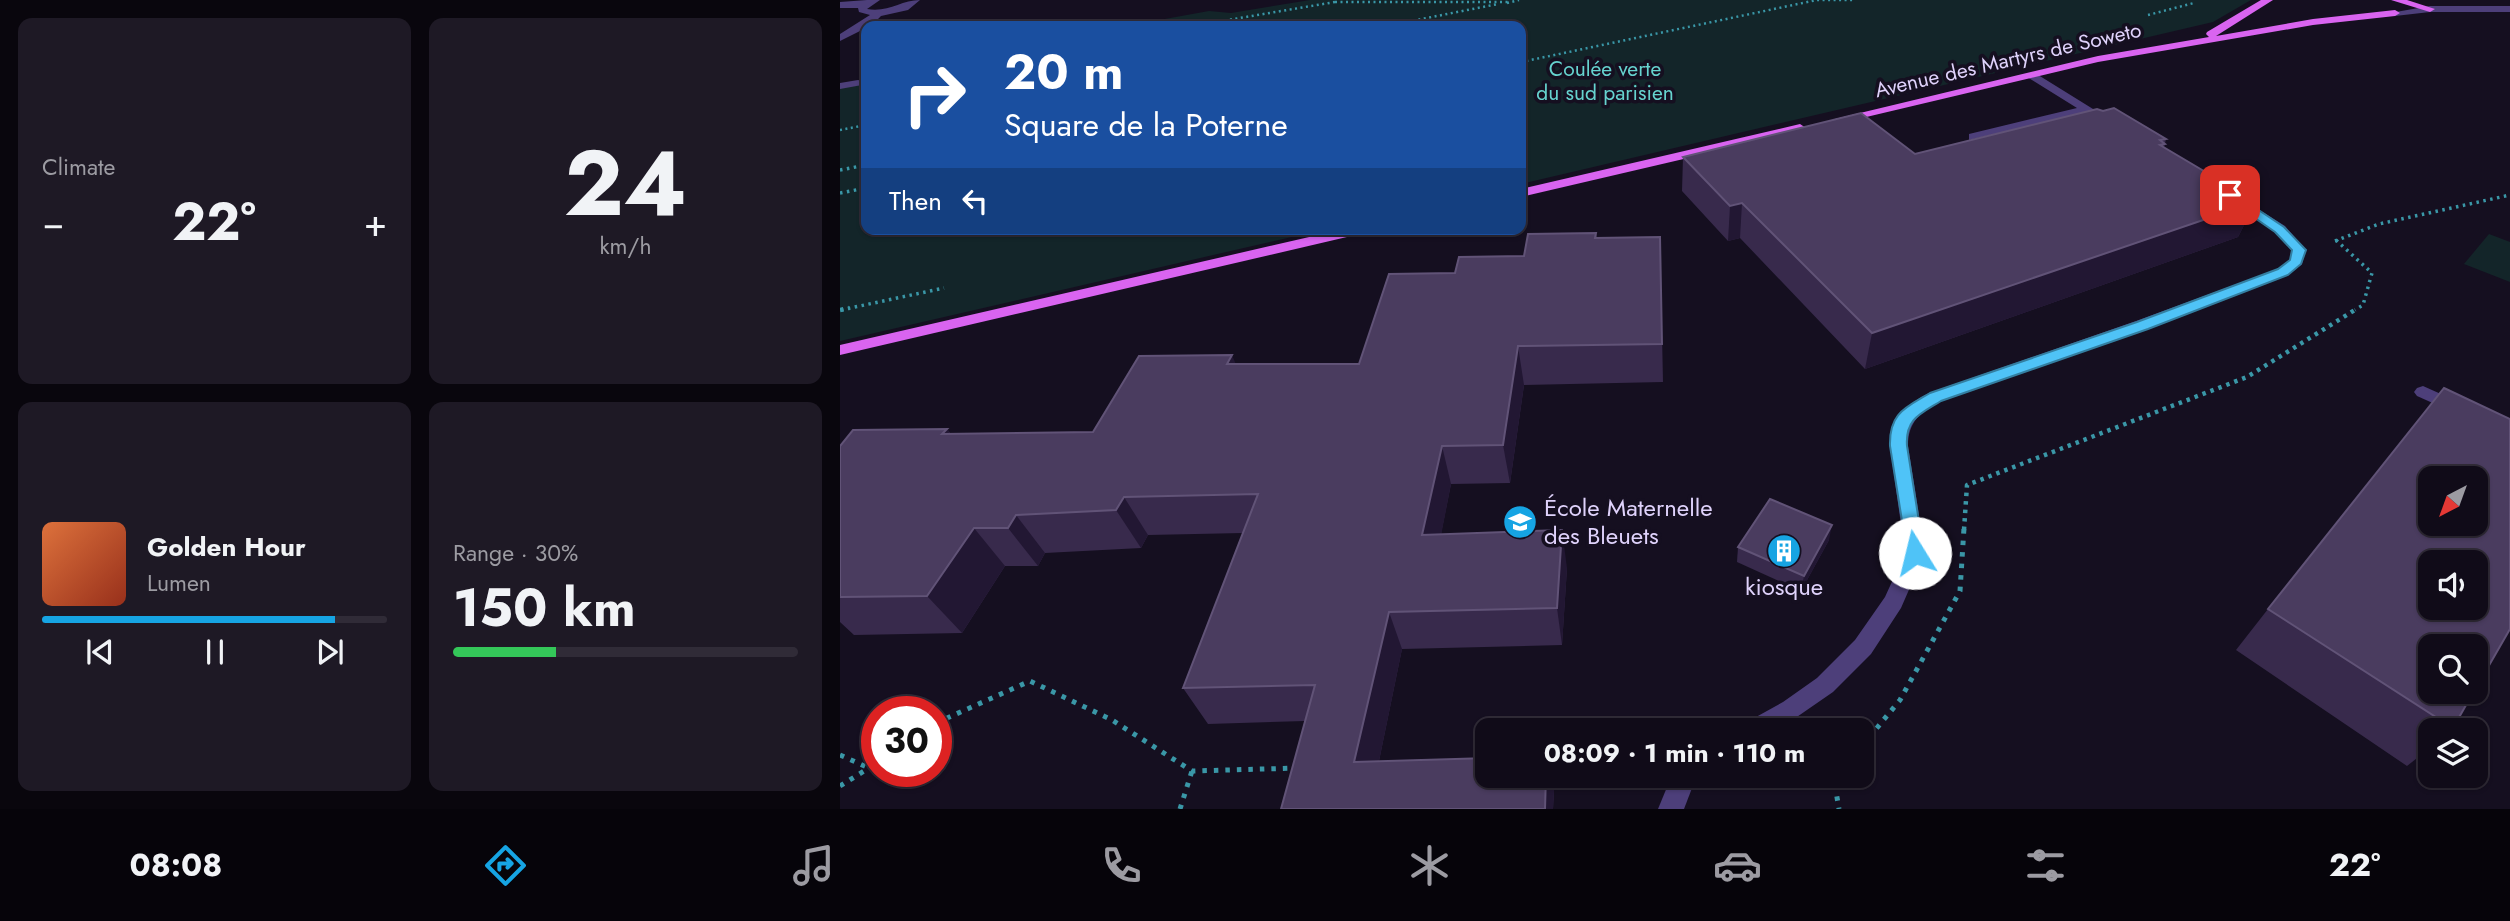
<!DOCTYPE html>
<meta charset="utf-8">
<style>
:root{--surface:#100b18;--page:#1e1925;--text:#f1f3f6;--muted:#9c9ba2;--line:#302b37;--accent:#16a4e3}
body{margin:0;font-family:Jost,sans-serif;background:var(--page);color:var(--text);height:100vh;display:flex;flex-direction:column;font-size:26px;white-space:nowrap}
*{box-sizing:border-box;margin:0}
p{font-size:23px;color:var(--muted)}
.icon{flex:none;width:38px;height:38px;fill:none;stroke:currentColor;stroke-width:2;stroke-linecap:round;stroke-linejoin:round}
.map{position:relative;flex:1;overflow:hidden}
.drawer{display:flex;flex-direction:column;gap:18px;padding:18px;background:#09060d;width:840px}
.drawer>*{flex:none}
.hud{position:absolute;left:21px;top:21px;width:665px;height:214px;border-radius:14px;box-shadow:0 2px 5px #0004,0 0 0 2px var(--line);background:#1a4fa0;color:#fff;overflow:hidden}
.needle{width:46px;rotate:221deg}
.tools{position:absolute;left:1578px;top:466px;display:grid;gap:14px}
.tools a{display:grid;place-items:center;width:70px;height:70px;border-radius:14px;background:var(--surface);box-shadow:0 2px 5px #0004,0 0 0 2px var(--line);font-size:35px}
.speed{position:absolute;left:21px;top:696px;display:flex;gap:14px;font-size:35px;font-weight:700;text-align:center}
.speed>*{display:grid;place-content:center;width:91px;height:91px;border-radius:50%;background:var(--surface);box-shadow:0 2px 5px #0004,0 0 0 2px var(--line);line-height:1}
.speed .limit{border:10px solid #d22;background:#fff;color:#111}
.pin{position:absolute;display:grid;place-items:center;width:60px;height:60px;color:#fff;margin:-30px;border-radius:14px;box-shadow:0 4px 10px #0006}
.me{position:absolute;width:77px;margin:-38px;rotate:351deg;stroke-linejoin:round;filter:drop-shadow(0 0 5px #0008)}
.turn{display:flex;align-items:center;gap:24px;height:147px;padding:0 28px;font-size:32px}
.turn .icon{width:91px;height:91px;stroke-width:2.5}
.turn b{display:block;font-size:49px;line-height:60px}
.then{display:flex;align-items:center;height:66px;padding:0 28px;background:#0003;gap:14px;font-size:26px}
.big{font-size:52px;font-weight:700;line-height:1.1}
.drawer .tile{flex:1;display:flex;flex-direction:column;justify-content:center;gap:10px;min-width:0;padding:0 24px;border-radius:14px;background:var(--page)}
.drawer .dial{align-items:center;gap:0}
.dial b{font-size:91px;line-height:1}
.song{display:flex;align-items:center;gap:21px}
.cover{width:84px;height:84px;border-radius:10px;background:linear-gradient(135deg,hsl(20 70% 55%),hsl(10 70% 35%))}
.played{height:7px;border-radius:4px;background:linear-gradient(90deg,var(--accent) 85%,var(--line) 85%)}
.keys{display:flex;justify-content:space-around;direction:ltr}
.heat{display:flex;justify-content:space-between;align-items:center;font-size:38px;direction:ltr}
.charge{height:10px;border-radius:5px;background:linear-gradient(90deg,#34c759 30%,var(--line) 0)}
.drawer .tiles{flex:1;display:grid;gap:18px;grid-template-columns:repeat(2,1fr)}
.trip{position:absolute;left:635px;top:718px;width:399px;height:70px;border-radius:14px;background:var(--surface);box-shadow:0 2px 5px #0004,0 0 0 2px var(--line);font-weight:700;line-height:70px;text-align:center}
.menu{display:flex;height:112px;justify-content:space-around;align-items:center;background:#06040a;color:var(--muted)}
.menu .icon{width:49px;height:49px}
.menu .on{color:var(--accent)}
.menu b{font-size:32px;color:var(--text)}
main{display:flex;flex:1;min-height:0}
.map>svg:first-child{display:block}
.green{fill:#132529}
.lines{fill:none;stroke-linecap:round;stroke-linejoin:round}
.path-far3{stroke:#3a97a7;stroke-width:2.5;stroke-dasharray:2 3.5;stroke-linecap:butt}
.path-far2{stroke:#3a97a7;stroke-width:3.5;stroke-dasharray:2.5 4.5;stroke-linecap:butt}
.path-far1{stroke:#3a97a7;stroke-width:4.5;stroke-dasharray:3.5 5;stroke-linecap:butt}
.path{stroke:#3a97a7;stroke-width:5;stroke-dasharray:4.5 7;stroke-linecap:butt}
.minor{fill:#4d3f7a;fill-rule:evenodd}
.major{fill:#d964f0;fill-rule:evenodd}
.wall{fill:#382a4c}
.shaded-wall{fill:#221733}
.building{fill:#4a3c5f;stroke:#615377;stroke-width:2;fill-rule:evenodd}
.route{fill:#4fc3f7;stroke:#337fa1;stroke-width:2}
.labels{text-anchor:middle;stroke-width:7;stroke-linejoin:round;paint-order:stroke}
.far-street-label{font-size:21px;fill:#dfd2fb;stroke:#150f20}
.far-park-label{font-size:21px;fill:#66d3cf;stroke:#150f20}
.poi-label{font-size:24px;fill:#dfd2fb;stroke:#150f20;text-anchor:start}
</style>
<main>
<section class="drawer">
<div class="tiles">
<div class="tile"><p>Climate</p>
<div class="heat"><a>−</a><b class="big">22°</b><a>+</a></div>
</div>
<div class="tile dial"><b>24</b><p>km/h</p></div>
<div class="tile">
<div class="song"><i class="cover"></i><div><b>Golden Hour</b><p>Lumen</p></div></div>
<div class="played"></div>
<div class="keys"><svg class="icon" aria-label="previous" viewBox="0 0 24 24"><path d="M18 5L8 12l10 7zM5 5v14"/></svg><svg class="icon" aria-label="pause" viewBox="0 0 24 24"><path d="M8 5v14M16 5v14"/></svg><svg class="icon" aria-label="next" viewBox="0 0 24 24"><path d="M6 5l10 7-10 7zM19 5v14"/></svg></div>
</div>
<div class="tile"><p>Range · 30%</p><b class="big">150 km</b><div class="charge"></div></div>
</div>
</section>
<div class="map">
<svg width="1670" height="809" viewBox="0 0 1670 809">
<rect width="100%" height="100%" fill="#150f20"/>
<!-- green -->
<g class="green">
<polygon points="470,0 1411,0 1373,22 681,184 681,26 286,26 369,11 391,13"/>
<polygon points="26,83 26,229 486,229 0,341 0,88"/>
<polygon points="1649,234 1670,242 1670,282 1624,264"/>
</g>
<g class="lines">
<!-- path-far3 -->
<g class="path-far3">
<polyline points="495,2 669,2"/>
<polyline points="667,3 679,0"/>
<polyline points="1308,15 1354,3"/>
<polyline points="352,26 495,2"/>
<polyline points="546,26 658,4"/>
<polyline points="681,62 977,0 1013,0"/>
<polyline points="0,130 26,125"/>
</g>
<!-- path-far2 -->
<g class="path-far2">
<polyline points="0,170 26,165"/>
<polyline points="0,193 26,188"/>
<polyline points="1496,240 1532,273 1523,305 1515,310"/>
<polyline points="1495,241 1539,224 1670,195"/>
<polyline points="1,310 104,288"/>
</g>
<!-- path-far1 -->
<g class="path-far1">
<polyline points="0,310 9,308"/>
<polyline points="1124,530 1127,485 1407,377 1518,308"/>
</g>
<!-- path -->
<g class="path">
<polyline points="96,723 190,681 272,720 352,771 458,768"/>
<polyline points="1022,746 1060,700 1120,591 1124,528"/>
<polyline points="0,755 29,768 37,763"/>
<polyline points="998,775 994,780 999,809"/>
<polyline points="0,786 29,768"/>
<polyline points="340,809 352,771"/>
</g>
<!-- minor -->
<g class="minor">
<path d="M27,0H40L27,9C48,13 61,0 80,0L68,10L41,16L32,25L0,41V34L30,15L19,12L18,8H0V2Z"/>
<polygon points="1590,6 1670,6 1670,12 1590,12 1555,16 1550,13"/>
<polygon points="1187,73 1195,73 1274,122 1264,125 1245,113 1129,140 1129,134 1237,108 1187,77"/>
<polygon points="18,80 22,81 22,85 0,89 0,83"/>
<path d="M1394,194L1445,226L1466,250L1462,264L1448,275L1308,329L1101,401C1081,412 1068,421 1068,446L1085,553L1061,608L1031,654L993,692L938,730H903L907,722L943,702L977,678L1015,640L1045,597L1065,553L1050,446C1050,418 1066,405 1089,393L1296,321L1438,269L1450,259L1452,251L1435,232L1389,201V195Z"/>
<polygon points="1583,386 1621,403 1624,407 1615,413 1577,396 1574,392 1577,388"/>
<polygon points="832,775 857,775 844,809 818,809"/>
</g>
<!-- major -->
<g class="major">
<polygon points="1421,0 1433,0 1376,36 1473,19 1555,10 1560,13 1555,16 1473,25 1258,62 1001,123 995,119 1258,56 1369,37 1366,34 1367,32"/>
<polygon points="1551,0 1567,0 1595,9 1590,12"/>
<polygon points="960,124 966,128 964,131 681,197 681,189"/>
<polygon points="504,229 531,229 524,233 0,355 0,345"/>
</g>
</g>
<!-- wall -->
<g class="wall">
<polygon points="1326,139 1324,148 1416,202 1398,237 1025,369 900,238 888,241 842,191 843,157 1075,154"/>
<polygon points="756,233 757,238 820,237 823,382 684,385 670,483 611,484 601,534 727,568 722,645 562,649 539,761 714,790 713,809 441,809 465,721 368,724 343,688 403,533 308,535 301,548 205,553 198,566 165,566 122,633 14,635 0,622 0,446 107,429 111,434 253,432 396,364 519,364 615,273 684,256"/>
<polygon points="989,540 961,591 897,562 898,547"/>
<polygon points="1428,609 1613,728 1611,730 1591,730 1591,747 1567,766 1396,650"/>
</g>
<!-- shaded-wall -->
<g class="shaded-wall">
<polygon points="1416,202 1398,237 1025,369 1032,333"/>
<polygon points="902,203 900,238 888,241 890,206"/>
<polygon points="678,346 684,385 670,483 663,445"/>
<polygon points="392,355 408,393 387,364"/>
<polygon points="107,429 136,467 102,434"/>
<polygon points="602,446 611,484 594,572 582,535"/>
<polygon points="284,497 308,535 301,548 276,510"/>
<polygon points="176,515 205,553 198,566 168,528"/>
<polygon points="992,525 989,540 961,591 964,576"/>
<polygon points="134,528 165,566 122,633 87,596"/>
<polygon points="722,530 727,568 722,645 717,608"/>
<polygon points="549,612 562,649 532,795 514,762"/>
<polygon points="706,775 711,775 714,790 713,809 705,809"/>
</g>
<!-- building -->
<g class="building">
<polygon points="1274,108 1326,139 1320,140 1325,144 1320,145 1416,202 1032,333 902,203 890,206 843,157 1021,113 1075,154 1257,109 1263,111"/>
<polygon points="756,233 755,238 820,237 822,344 678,346 663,445 602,446 582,535 722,530 717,608 549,612 514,762 648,758 648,775 706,775 705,809 441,809 475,685 343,688 418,494 284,497 276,510 176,515 168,528 134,528 87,596 0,597 0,446 13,430 107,429 102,434 253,432 299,356 392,355 387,364 519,364 549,274 615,273 619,257 684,256 688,234"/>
<path d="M1604,388L1670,419V629L1636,688V646H1591V691H1634L1613,728L1428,609ZM1591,478H1636V523H1591ZM1591,562H1636V607H1591Z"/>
<polygon points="930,499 992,525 964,576 898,547"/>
</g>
<!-- route -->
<path class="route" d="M1390,191L1444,227L1466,250L1461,264L1448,275L1308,329L1101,401C1080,414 1065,419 1067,446L1084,553L1082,558L1075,560L1068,558L1050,446C1049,413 1065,408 1090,393L1297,322L1438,269L1450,260L1452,250L1435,232L1386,198L1384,195Z"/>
<!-- icons -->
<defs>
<g id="school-disc" transform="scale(1.75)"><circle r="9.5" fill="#16a4e3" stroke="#150f20"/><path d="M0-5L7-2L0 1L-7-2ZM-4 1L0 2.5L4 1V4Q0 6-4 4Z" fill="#fff"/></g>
<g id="building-disc" transform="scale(1.75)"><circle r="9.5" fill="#16a4e3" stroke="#150f20"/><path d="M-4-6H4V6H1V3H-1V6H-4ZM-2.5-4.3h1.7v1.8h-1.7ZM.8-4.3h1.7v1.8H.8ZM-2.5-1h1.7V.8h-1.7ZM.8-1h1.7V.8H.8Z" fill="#fff"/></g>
</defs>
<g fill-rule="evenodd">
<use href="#school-disc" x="680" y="522"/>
<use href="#building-disc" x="944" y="551"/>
</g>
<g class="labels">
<!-- far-street labels -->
<g class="far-street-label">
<text transform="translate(1168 60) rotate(-13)" y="7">Avenue des Martyrs de Soweto</text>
</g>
<!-- far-park labels -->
<g class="far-park-label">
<text x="765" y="76">Coulée verte<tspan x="765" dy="24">du sud parisien</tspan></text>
</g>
<!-- poi labels -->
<g class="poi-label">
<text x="704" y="516">École Maternelle<tspan x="704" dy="28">des Bleuets</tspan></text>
<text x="944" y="595" text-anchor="middle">kiosque</text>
</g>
</g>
</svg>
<div class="tools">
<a><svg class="needle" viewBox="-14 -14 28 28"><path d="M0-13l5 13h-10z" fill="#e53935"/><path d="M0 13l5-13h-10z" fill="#9c9ba2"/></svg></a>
<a><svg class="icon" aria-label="sound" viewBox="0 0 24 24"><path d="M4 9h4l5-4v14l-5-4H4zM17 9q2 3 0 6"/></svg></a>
<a><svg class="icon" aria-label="search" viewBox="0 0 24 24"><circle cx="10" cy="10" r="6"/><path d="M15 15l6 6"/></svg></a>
<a><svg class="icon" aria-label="layers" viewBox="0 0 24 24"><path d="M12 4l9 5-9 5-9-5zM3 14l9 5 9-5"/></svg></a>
</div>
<div class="speed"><div class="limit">30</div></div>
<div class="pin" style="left:1390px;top:195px;background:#d93025"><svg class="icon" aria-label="arrive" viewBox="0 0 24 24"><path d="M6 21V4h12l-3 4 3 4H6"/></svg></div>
<svg class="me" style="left:1075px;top:553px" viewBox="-20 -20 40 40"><circle r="19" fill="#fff"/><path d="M0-13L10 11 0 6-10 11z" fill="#4fc3f7"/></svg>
<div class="trip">08:09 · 1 min · 110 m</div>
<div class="hud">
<div class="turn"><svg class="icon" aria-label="right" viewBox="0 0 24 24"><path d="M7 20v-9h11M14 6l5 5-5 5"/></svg><div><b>20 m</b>Square de la Poterne</div></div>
<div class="then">Then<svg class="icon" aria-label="left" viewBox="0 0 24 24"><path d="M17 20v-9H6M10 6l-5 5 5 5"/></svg></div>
</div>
</div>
</main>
<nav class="menu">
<b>08:08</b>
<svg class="icon on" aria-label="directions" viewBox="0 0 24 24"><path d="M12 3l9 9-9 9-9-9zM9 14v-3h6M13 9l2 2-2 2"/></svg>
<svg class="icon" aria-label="music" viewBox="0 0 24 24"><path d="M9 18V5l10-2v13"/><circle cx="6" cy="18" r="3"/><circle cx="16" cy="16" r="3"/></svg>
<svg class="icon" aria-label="phone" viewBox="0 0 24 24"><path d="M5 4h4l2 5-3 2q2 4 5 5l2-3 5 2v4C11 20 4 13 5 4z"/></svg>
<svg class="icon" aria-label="climate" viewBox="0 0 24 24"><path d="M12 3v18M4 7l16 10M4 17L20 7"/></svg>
<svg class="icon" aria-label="car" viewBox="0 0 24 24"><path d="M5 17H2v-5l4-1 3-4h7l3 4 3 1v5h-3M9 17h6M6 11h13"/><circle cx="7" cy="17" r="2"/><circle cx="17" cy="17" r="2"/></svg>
<svg class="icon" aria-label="filters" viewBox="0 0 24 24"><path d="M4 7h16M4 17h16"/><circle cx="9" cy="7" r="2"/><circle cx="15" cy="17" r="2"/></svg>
<b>22°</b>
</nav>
